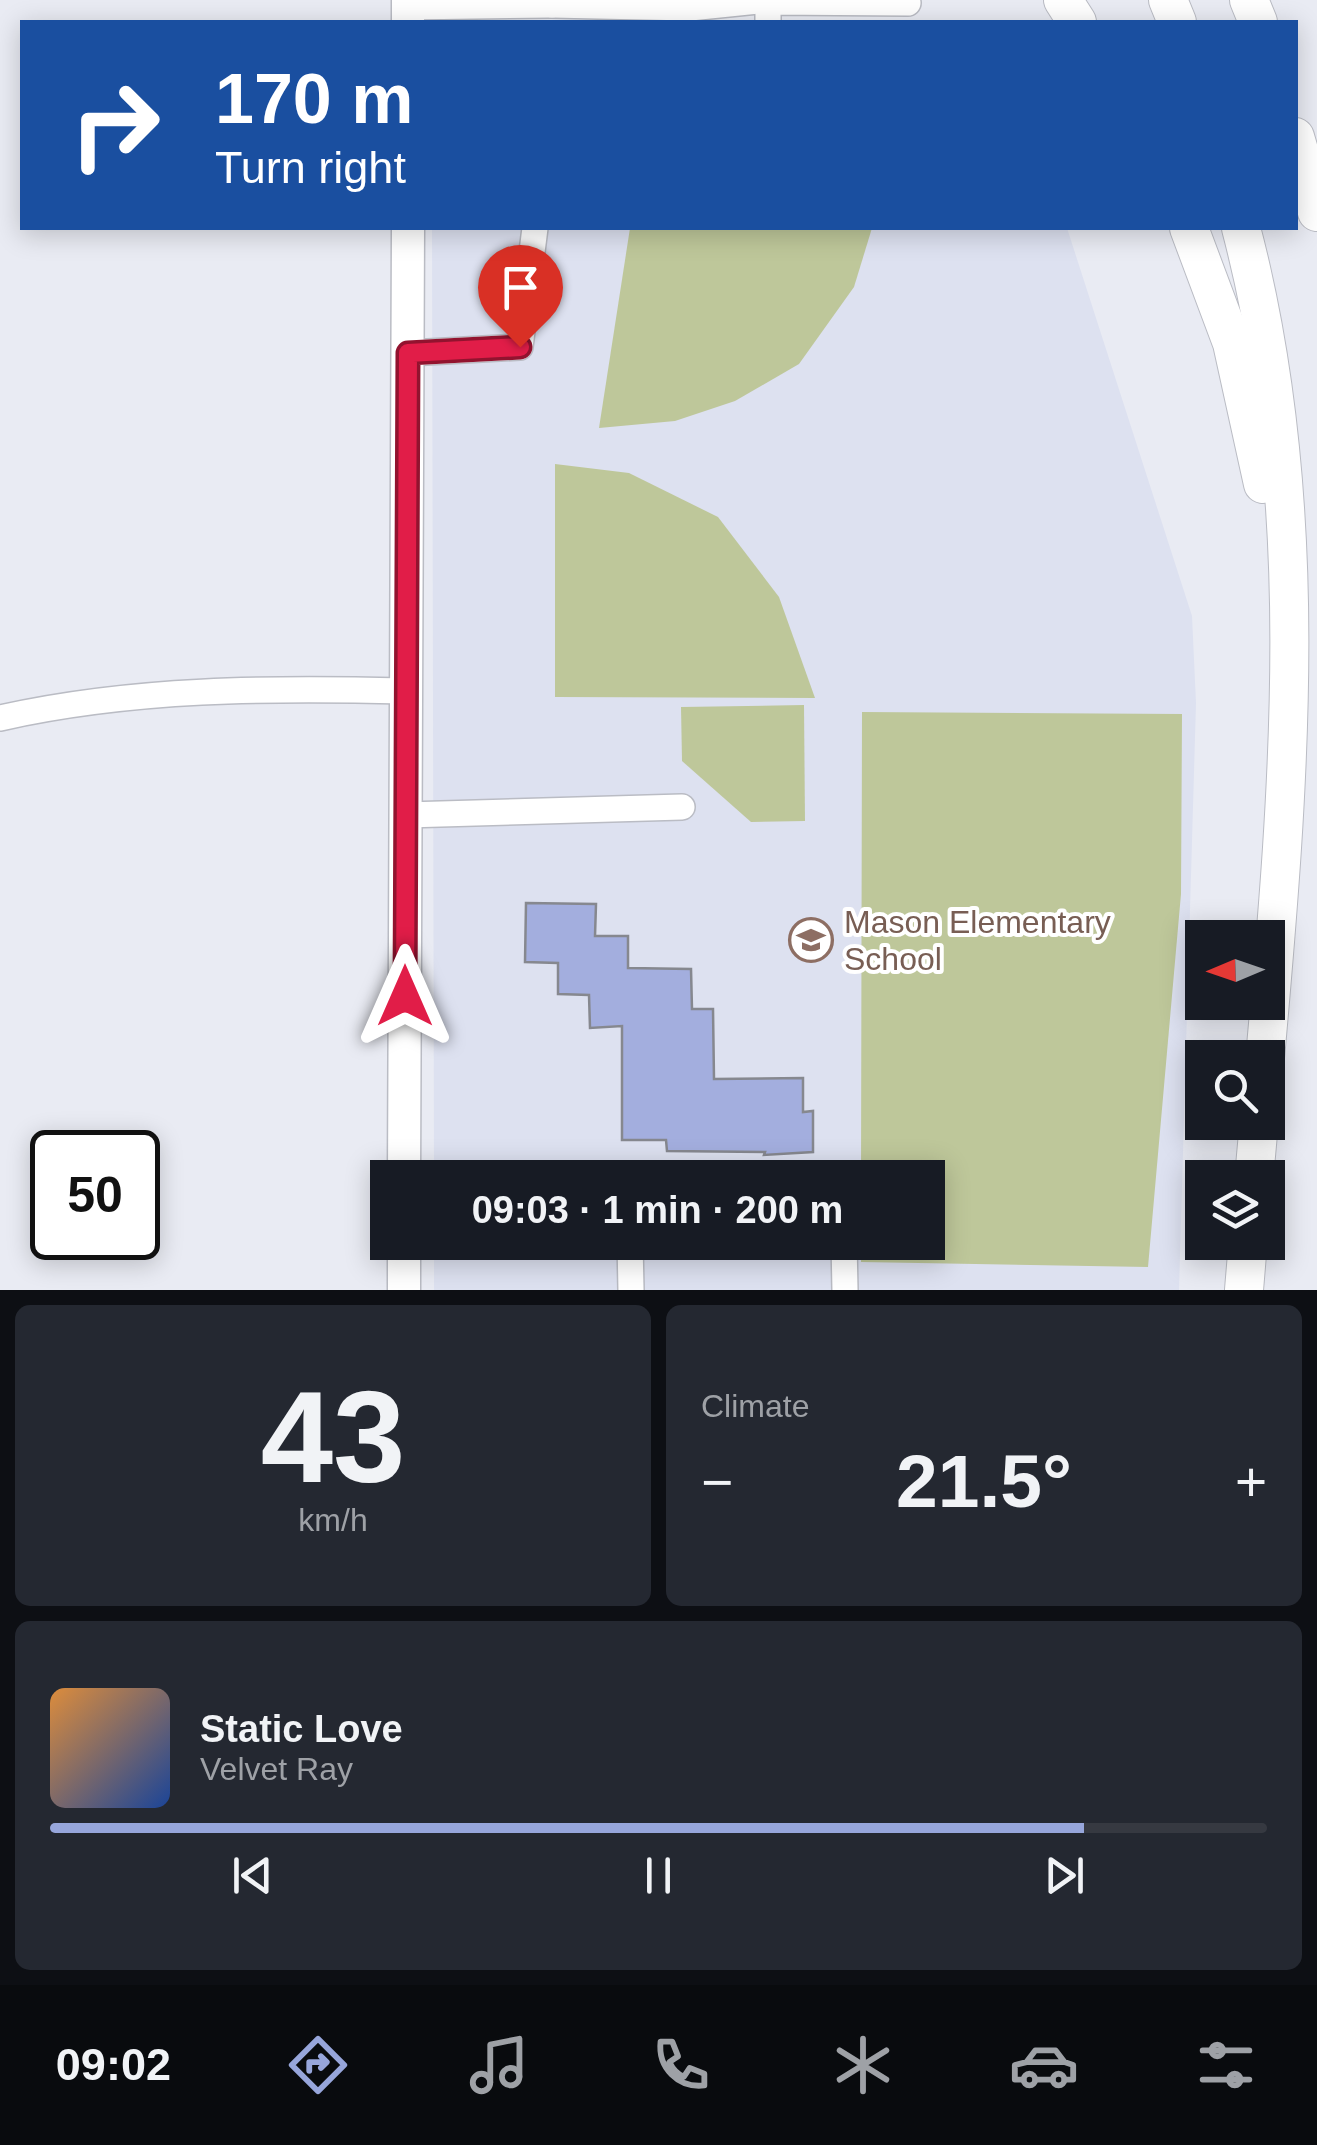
<!DOCTYPE html>
<meta charset="utf-8">
<style>
:root{--surface:#171b24;--page:#242831;--text:#f1f3f6;--muted:#9ea1a6;--line:#363941;--accent:#97a6db}
body{margin:0;font-family:Arial,sans-serif;background:var(--page);color:var(--text);height:100vh;display:flex;flex-direction:column;font-size:38px;white-space:nowrap}
*{box-sizing:border-box;margin:0}
p{font-size:32px;color:var(--muted)}
.icon{flex:none;width:55px;height:55px;fill:none;stroke:currentColor;stroke-width:2;stroke-linecap:round;stroke-linejoin:round}
.map{position:relative;height:1290px;overflow:hidden}
.details{display:flex;flex-direction:column;gap:15px;padding:15px;background:#0d0f14;flex:1}
.details>*{flex:none}
.top-card{position:absolute;left:20px;top:20px;width:1278px;height:210px;border-radius:0px;box-shadow:0 5px 25px #0003;background:#1a4fa0;color:#fff;overflow:hidden}
.needle{width:65px;rotate:268deg}
.fabs{position:absolute;left:1185px;top:920px;display:grid;gap:20px}
.fabs a{display:grid;place-items:center;width:100px;height:100px;border-radius:0px;background:var(--surface);box-shadow:0 5px 25px #0003;font-size:50px}
.speed{position:absolute;left:30px;top:1130px;display:flex;gap:20px;font-size:50px;font-weight:700;text-align:center}
.speed>*{display:grid;place-content:center;width:130px;height:130px;border-radius:50%;background:var(--surface);box-shadow:0 5px 25px #0003;line-height:1}
.speed .limit{border:5px solid #111;border-radius:15px;background:#fff;color:#111}
.pin{position:absolute;display:grid;place-items:center;width:85px;height:85px;color:#fff;margin:-102px -42px;border-radius:50% 50% 50% 0;rotate:-45deg;box-shadow:0 0 10px #0007}
.pin .icon{rotate:45deg}
.me{position:absolute;width:110px;margin:-55px;rotate:0deg;stroke-linejoin:round;filter:drop-shadow(0 0 8px #0008)}
.turn{display:flex;align-items:center;gap:35px;height:210px;padding:0 30px;font-size:45px}
.turn .icon{width:130px;height:130px;stroke-width:2.5}
.turn b{display:block;font-size:70px;line-height:85px}
.big{font-size:75px;font-weight:700;line-height:1.1}
.details .widget{flex:1;display:flex;flex-direction:column;justify-content:center;gap:15px;min-width:0;padding:0 35px;border-radius:15px;background:var(--page)}
.details .dial{align-items:center;gap:0}
.dial b{font-size:130px;line-height:1}
.song{display:flex;align-items:center;gap:30px}
.cover{width:120px;height:120px;border-radius:15px;background:linear-gradient(135deg,hsl(30 70% 55%),hsl(220 70% 35%))}
.played{height:10px;border-radius:5px;background:linear-gradient(90deg,var(--accent) 85%,var(--line) 85%)}
.keys{display:flex;justify-content:space-around;direction:ltr}
.heat{display:flex;justify-content:space-between;align-items:center;font-size:55px;direction:ltr}
.details .tiles{flex:1;display:grid;gap:15px;grid-template-columns:1fr 1fr}
.widget:last-child{grid-column:span 2}
.trip{position:absolute;left:370px;top:1160px;width:575px;height:100px;border-radius:0px;background:var(--surface);box-shadow:0 5px 25px #0003;font-weight:700;line-height:100px;text-align:center}
.tabs{display:flex;height:160px;justify-content:space-around;align-items:center;background:#090b0e;color:var(--muted)}
.tabs .icon{width:70px;height:70px}
.tabs .selected{color:var(--accent)}
.tabs b{font-size:45px;color:var(--text)}
.map>svg:first-child{display:block}
.built{fill:#dde1f0}
.green{fill:#bec79a}
.building{fill:#a3aede;stroke:#86888f;stroke-width:2.5}
.lines{fill:none;stroke-linecap:round;stroke-linejoin:round}
.minor-casing{stroke:#babcc4;stroke-width:28}
.major-casing{stroke:#babcc4;stroke-width:35}
.highway-casing{stroke:#babcc4;stroke-width:40}
.minor{stroke:#fff;stroke-width:25}
.major{stroke:#fff;stroke-width:32}
.highway{stroke:#fff;stroke-width:38}
.route-casing{stroke:#92132f;stroke-width:25}
.route{stroke:#e11d48;stroke-width:18}
.labels{text-anchor:middle;stroke-width:8;stroke-linejoin:round;paint-order:stroke}
.education-label{font-size:32px;fill:#785e54;stroke:#fff;text-anchor:start}
</style>
<div class="map">
<svg width="1317" height="1290" viewBox="0 0 1317 1290">
<rect width="100%" height="100%" fill="#e9ebf3"/>
<!-- built -->
<polygon class="built" points="432,228 1067,228 1192,616 1196,703 1179,1290 434,1290 434,1243 928,1242 928,1178 434,1177"/>
<!-- green -->
<g class="green">
<polygon points="630,228 872,228 854,287 799,364 735,401 675,421 599,428"/>
<polygon points="555,464 629,473 718,517 779,597 815,698 555,697"/>
<polygon points="804,705 805,821 751,822 682,761 681,707"/>
<polygon points="862,712 1182,714 1181,894 1148,1267 861,1262 861,1243 928,1242 928,1178 861,1177"/>
</g>
<!-- building -->
<polygon class="building" points="526,903 596,904 595,936 628,936 628,968 691,969 692,1009 713,1009 714,1079 803,1078 803,1112 813,1111 813,1152 764,1155 765,1152 667,1151 666,1140 622,1140 622,1026 590,1028 589,995 558,994 558,963 525,962"/>
<g class="lines">
<!-- minor casing -->
<g class="minor-casing">
<g id="minor">
<polyline points="552,5 690,8 768,0"/>
<polyline points="408,7 552,5 552,0"/>
<polyline points="768,22 768,2 908,3"/>
<polyline points="409,353 520,347 535,228"/>
<path d="M0,718C134,688 269,688 405,691"/>
<polyline points="406,815 682,807"/>
<polyline points="630,1242 631,1290"/>
<polyline points="844,1242 845,1290"/>
</g>
</g>
<!-- major casing -->
<g class="major-casing">
<g id="major">
<polyline points="408,0 408,22"/>
<polyline points="404,1178 408,228"/>
<polyline points="404,1290 404,1242"/>
</g>
</g>
<!-- highway casing -->
<g class="highway-casing">
<g id="highway">
<polyline points="1063,0 1077,22"/>
<polyline points="1168,0 1177,22"/>
<polyline points="1249,0 1258,22"/>
<polyline points="1295,137 1317,212"/>
<polyline points="1189,228 1232,343 1263,484"/>
<path d="M1241,228C1313,501 1290,779 1265,1058"/>
<polyline points="1254,1178 1259,1122"/>
<polyline points="1244,1290 1248,1242"/>
</g>
</g>
<!-- minor -->
<use href="#minor" class="minor"/>
<!-- major -->
<use href="#major" class="major"/>
<!-- highway -->
<use href="#highway" class="highway"/>
</g>
<g class="lines">
<!-- route casing -->
<g class="route-casing">
<polyline id="route" points="405,996 408,353 520,347"/>
</g>
<!-- route -->
<use href="#route" class="route"/>
</g>
<!-- icons -->
<defs>
<g id="school-ring" transform="scale(2.25)"><circle r="9.5" fill="#fff" stroke="#8d6e63" stroke-width="1.5"/><path d="M0-5L7-2L0 1L-7-2ZM-4 1L0 2.5L4 1V4Q0 6-4 4Z" fill="#8d6e63"/></g>
</defs>
<g fill-rule="evenodd">
<use href="#school-ring" x="811" y="940"/>
</g>
<g class="labels">
<!-- education labels -->
<g class="education-label">
<text x="844" y="933">Mason Elementary<tspan x="844" dy="37">School</tspan></text>
</g>
</g>
</svg>
<div class="fabs">
<a><svg class="needle" viewBox="-14 -14 28 28"><path d="M0-13l5 13h-10z" fill="#e53935"/><path d="M0 13l5-13h-10z" fill="#9ea1a6"/></svg></a>
<a><svg class="icon" aria-label="search" viewBox="0 0 24 24"><circle cx="10" cy="10" r="6"/><path d="M15 15l6 6"/></svg></a>
<a><svg class="icon" aria-label="layers" viewBox="0 0 24 24"><path d="M12 4l9 5-9 5-9-5zM3 14l9 5 9-5"/></svg></a>
</div>
<div class="speed"><div class="limit">50</div></div>
<div class="pin" style="left:520px;top:347px;background:#d93025"><svg class="icon" aria-label="arrive" viewBox="0 0 24 24"><path d="M6 21V4h12l-3 4 3 4H6"/></svg></div>
<svg class="me" style="left:405px;top:996px" viewBox="-20 -20 40 40"><path d="M0-17L14 15 0 8-14 15z" fill="#e11d48" stroke="#fff" stroke-width="4"/></svg>
<div class="trip">09:03 · 1 min · 200 m</div>
<div class="top-card">
<div class="turn"><svg class="icon" aria-label="right" viewBox="0 0 24 24"><path d="M7 20v-9h11M14 6l5 5-5 5"/></svg><div><b>170 m</b>Turn right</div></div>
</div>
</div>
<section class="details">
<div class="tiles">
<div class="widget dial"><b>43</b><p>km/h</p></div>
<div class="widget"><p>Climate</p>
<div class="heat"><a>−</a><b class="big">21.5°</b><a>+</a></div>
</div>
<div class="widget">
<div class="song"><i class="cover"></i><div><b>Static Love</b><p>Velvet Ray</p></div></div>
<div class="played"></div>
<div class="keys"><svg class="icon" aria-label="previous" viewBox="0 0 24 24"><path d="M18 5L8 12l10 7zM5 5v14"/></svg><svg class="icon" aria-label="pause" viewBox="0 0 24 24"><path d="M8 5v14M16 5v14"/></svg><svg class="icon" aria-label="next" viewBox="0 0 24 24"><path d="M6 5l10 7-10 7zM19 5v14"/></svg></div>
</div>
</div>
</section>
<nav class="tabs">
<b>09:02</b>
<svg class="icon selected" aria-label="directions" viewBox="0 0 24 24"><path d="M12 3l9 9-9 9-9-9zM9 14v-3h6M13 9l2 2-2 2"/></svg>
<svg class="icon" aria-label="music" viewBox="0 0 24 24"><path d="M9 18V5l10-2v13"/><circle cx="6" cy="18" r="3"/><circle cx="16" cy="16" r="3"/></svg>
<svg class="icon" aria-label="phone" viewBox="0 0 24 24"><path d="M5 4h4l2 5-3 2q2 4 5 5l2-3 5 2v4C11 20 4 13 5 4z"/></svg>
<svg class="icon" aria-label="climate" viewBox="0 0 24 24"><path d="M12 3v18M4 7l16 10M4 17L20 7"/></svg>
<svg class="icon" aria-label="car" viewBox="0 0 24 24"><path d="M5 17H2v-5l4-1 3-4h7l3 4 3 1v5h-3M9 17h6M6 11h13"/><circle cx="7" cy="17" r="2"/><circle cx="17" cy="17" r="2"/></svg>
<svg class="icon" aria-label="filters" viewBox="0 0 24 24"><path d="M4 7h16M4 17h16"/><circle cx="9" cy="7" r="2"/><circle cx="15" cy="17" r="2"/></svg>
</nav>
